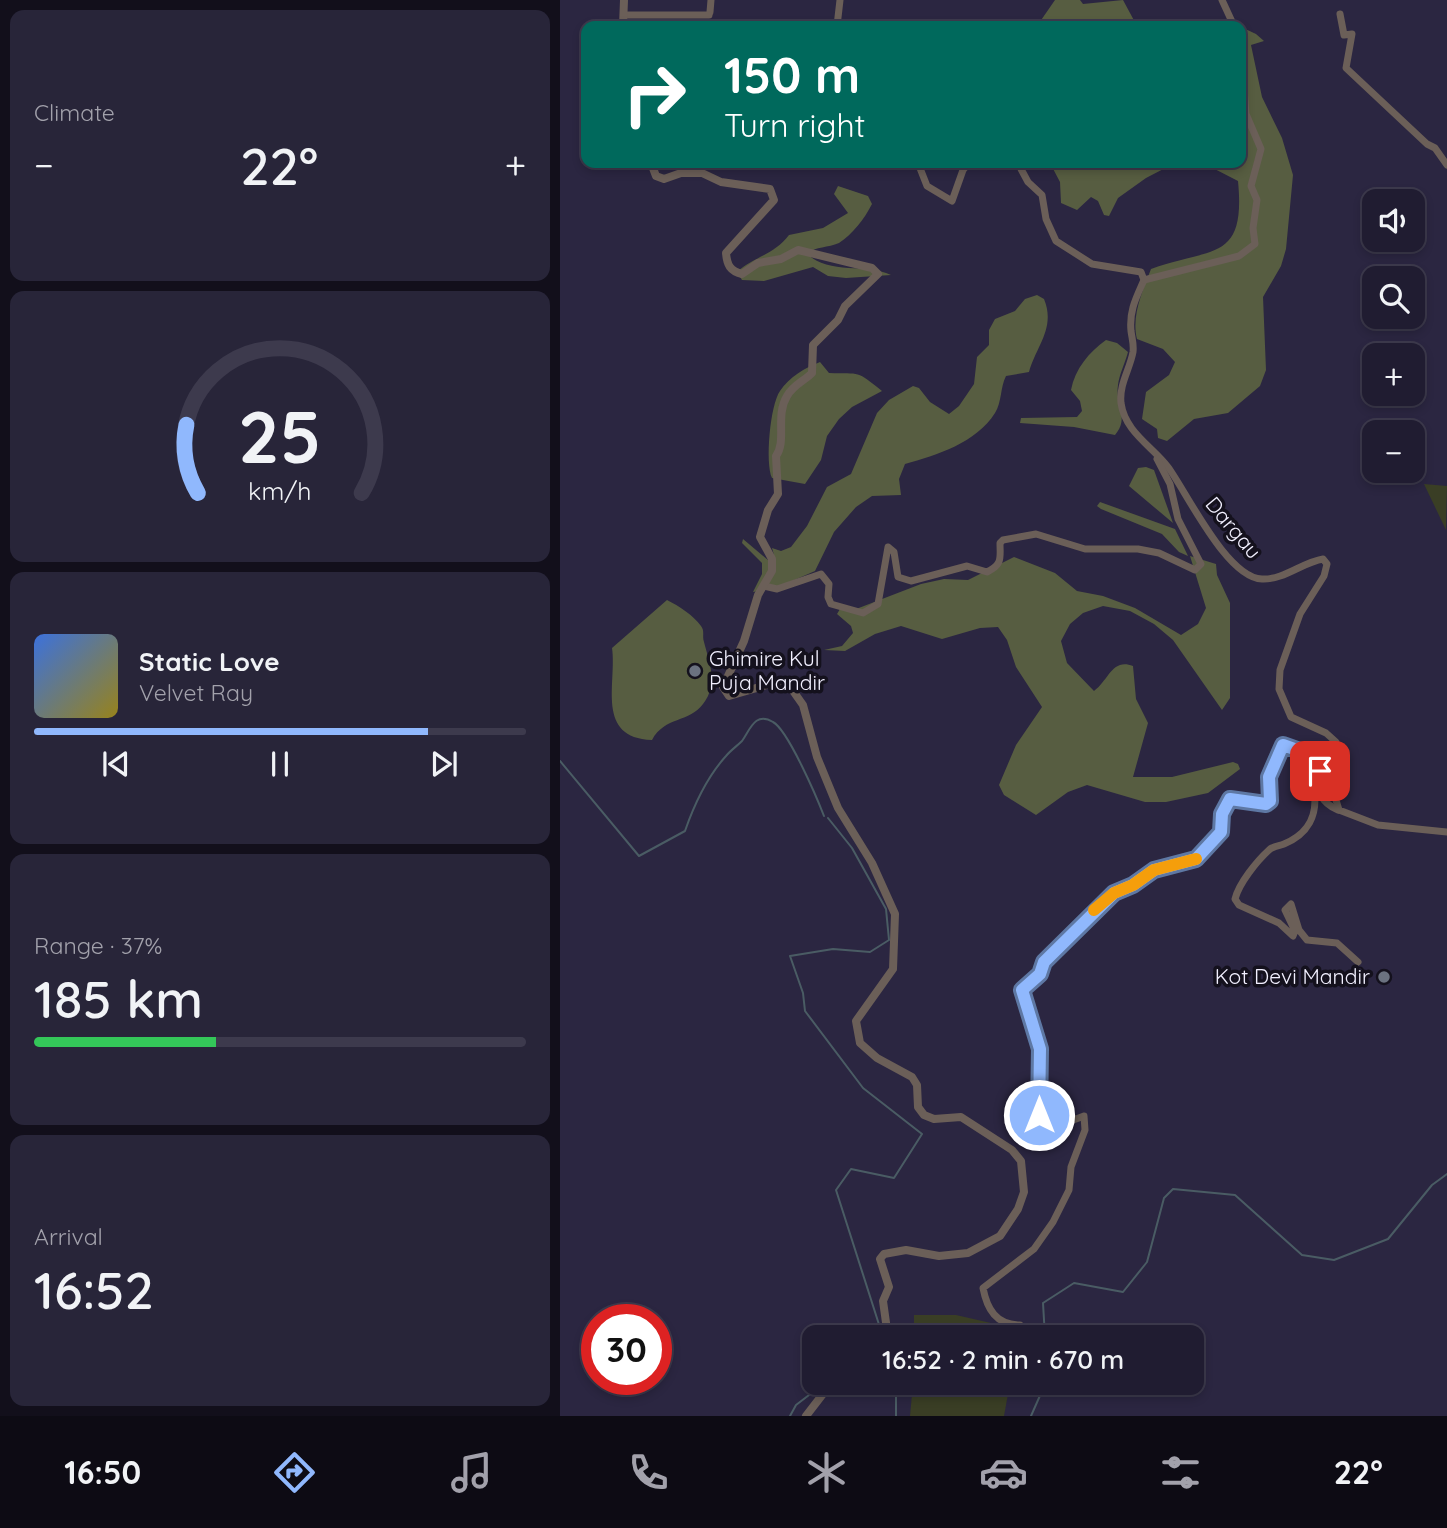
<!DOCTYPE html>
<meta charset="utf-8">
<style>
:root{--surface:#201c31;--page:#282539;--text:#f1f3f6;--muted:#a2a1ab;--line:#3d3a4d;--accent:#90b8fd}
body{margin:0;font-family:Quicksand,sans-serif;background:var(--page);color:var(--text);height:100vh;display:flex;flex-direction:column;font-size:26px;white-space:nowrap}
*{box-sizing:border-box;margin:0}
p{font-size:23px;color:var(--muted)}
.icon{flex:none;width:38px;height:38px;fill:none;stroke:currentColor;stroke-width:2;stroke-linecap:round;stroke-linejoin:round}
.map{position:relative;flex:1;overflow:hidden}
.sheet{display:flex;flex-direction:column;gap:10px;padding:10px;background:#120f1b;width:560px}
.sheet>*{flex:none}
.banner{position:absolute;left:21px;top:21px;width:665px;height:147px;border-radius:14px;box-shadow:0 4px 10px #0003,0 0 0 2px var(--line);background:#00695c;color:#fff;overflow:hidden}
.fabs{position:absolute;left:802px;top:189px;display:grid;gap:14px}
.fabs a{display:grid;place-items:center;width:63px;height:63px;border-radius:14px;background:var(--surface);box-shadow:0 4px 10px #0003,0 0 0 2px var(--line);font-size:35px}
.speed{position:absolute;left:21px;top:1304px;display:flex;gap:14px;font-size:35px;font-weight:700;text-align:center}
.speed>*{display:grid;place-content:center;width:91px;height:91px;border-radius:50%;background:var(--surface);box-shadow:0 4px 10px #0003,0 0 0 2px var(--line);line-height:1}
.speed .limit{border:10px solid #d22;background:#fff;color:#111}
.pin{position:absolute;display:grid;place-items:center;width:60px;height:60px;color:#fff;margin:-30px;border-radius:14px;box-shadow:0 4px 10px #0006}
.me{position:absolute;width:77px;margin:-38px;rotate:0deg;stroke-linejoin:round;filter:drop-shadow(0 0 5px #0008)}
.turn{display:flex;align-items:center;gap:24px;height:147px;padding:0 28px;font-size:32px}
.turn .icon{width:91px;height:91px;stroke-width:2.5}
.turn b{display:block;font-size:49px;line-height:60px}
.big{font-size:52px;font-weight:600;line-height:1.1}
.sheet .widget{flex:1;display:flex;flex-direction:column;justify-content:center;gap:10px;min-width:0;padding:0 24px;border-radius:14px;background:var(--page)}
.sheet .dial{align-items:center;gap:0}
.dial svg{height:182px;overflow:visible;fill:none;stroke:var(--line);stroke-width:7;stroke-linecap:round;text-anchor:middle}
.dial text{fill:var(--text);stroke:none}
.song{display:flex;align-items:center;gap:21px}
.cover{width:84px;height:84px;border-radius:10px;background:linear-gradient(135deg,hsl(220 70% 55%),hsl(50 70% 35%))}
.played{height:7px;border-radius:4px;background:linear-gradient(90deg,var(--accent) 80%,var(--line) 80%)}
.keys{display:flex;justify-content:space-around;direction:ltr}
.heat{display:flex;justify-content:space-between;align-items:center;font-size:38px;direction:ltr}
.charge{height:10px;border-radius:5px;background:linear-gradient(90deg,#34c759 37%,var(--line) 0)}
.trip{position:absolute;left:242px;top:1325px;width:402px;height:70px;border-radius:14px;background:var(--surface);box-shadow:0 4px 10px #0003,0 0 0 2px var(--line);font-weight:600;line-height:70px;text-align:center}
.tabs{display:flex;height:112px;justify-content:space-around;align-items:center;background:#0d0b14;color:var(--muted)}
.tabs .icon{width:49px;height:49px}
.tabs .selected{color:var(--accent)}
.tabs b{font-size:32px;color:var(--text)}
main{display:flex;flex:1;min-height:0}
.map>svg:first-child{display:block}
.green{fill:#3a3e25}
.forest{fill:#575d41}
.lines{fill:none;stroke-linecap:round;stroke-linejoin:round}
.stream{stroke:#4a5c64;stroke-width:2}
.minor{stroke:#6b5f58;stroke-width:7}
.tertiary{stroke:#6b5f58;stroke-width:8}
.route-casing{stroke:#5e78a4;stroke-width:18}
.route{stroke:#90b8fd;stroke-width:12}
.slow{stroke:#f59e0b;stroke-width:12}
.worship-dot{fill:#6b7280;stroke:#14111d;stroke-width:2.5}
.labels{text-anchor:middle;stroke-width:7;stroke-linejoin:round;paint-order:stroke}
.street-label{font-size:21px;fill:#f2f0ff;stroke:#14111d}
.poi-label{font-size:21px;fill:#f2f0ff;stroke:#14111d;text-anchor:start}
</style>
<main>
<section class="sheet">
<div class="widget"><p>Climate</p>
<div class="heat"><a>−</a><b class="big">22°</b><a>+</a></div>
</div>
<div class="widget dial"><svg viewBox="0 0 100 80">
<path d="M14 69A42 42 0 1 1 86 69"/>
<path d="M14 69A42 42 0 0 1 9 39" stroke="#90b8fd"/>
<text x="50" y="56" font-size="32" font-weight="700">25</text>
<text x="50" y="72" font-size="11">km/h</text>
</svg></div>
<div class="widget">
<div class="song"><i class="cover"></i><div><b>Static Love</b><p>Velvet Ray</p></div></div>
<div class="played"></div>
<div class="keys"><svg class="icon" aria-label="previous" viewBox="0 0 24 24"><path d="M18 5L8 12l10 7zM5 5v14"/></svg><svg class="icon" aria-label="pause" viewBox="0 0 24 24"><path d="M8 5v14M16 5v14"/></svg><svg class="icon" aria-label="next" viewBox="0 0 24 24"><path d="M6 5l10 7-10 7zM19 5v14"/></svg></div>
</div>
<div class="widget"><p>Range · 37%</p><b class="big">185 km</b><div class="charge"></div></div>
<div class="widget"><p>Arrival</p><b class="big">16:52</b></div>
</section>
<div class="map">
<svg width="887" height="1416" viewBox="0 0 887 1416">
<rect width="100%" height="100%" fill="#2b2641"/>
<!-- green -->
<g class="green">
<polygon points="864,484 887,486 886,530"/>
<polygon points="354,1315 396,1315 444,1326 452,1337 354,1337"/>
<polygon points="353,1383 353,1382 450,1383 444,1416 350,1416"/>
</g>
<!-- forest -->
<g class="forest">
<polygon points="495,0 520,0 523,4 563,0 577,26 477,26"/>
<path d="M681,27L696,34L704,41L691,45L702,97L722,138L733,175L726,249L721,266L703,297L706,370L700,386L668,413L634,419L607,441L598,438L597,429L582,419L586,392L609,375L615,362L603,349L577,339C571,316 583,290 591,269C651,247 686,263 678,181L643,163H681Z"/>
<polygon points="490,163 615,163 586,178 558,198 549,216 544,215 538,201 531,197 517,210 501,203 500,182"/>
<path d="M278,186L308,196L312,204C305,218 292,235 279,243C268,248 256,246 247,254C270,275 306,263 331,275L286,278L268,276L253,267L204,281L182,280L177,272C194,257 215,254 229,235L263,228L288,213L274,194Z"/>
<path d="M477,295L484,299C496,328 476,346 469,372L446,376C440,388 442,402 435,413C416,443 377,455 345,464L339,479L341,495L312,496L296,507L274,532L255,571L216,588L193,592L202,574V563L182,543L183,539L208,560L214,555L212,548L221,551L231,547L247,526L267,487L291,474L317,413L329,400L353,386L359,388L370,402L389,414L399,406L414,384L417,357L429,345V330L435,319L455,311L465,299Z"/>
<path d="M546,340L557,343L568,352C565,363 559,375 558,385C555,404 570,418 555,435L514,427L460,423L461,418L517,417L522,411L520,401L511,390C515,369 529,352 546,340Z"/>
<path d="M260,362L269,373C301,374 296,370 322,391L292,407L279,419L267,436L261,460L245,484L212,478C205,463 210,405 220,391C229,377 245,368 260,362Z"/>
<polygon points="586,467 594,470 613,523 569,486 578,468"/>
<polygon points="540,502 615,529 628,556 619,552 602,534 541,509 537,506"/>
<path d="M630,556L656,564L657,575L670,603V698L662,710L613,640L594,624L570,611L543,606L523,613L510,624L501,641L507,663L534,691C549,680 552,658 573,666L576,699L588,723L573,777H612L673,762L678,764L680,769L648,793L606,802H585L527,785L508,792L476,815L444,795L439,785L456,745L482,707L456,667L447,640L438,627L420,628L382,639L341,626L315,634L285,651L264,650L282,646L293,633L291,626L277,614L280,609L291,611L361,584L384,579L408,580L454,557L495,573L517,591L543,596L575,608L621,635L638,624L646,608Z"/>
<path d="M107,600C119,606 133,615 141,626C145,631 142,636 144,642C149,662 159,684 143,704C129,723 105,716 92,740C35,738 57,683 52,648Z"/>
</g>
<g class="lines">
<!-- stream -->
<g class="stream">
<path d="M0,761L79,856L125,831C134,805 147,777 166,756C171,750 177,746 182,741C190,730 195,711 213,722C228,730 257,798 264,816"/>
<polyline points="268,818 292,848 326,909 329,940 310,952 273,949 230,956 243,993 245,1011 303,1088 362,1134 334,1178 291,1169 276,1190 323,1337"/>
<polyline points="311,1337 319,1327"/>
<polyline points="485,1337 483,1303 514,1283 563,1292 587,1262 604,1198 613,1189 675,1195 742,1255 774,1260 828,1239 872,1185 887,1174"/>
<polyline points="230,1416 236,1405 266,1382"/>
<polyline points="336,1416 336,1382"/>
<polyline points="471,1416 486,1382"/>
</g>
<!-- minor -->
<g class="minor">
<polyline points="662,0 674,26"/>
<polyline points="150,12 151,0"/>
<polyline points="780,14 784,35 792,34 786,68 867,144 875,148 887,165"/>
<polyline points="64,15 149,15"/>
<polyline points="277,26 280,0"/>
<polyline points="358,163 367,186 392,201 403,170 409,163"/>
<path d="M462,163L461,169L468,182L482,195L486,219L496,241L532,264L581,272L584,280C576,298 569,311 571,331C572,339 574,344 573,352C570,369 559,384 561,403C565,432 592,446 608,467C627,493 667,578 702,579C724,580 743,562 763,559L767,564L764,576L740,614L720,670L719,689L731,717L766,733L776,742L770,780L779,810L818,825L887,832"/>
<polyline points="584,280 679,256 695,244 693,228 697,200 691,186 701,149 686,114 681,45"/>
<path d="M204,586L217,589L261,574L269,584L268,597L271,604L303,613L318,604L328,547L334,552L338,577L351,581L407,566L427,572C443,564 440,558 440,543L443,540L476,534L525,549H578L599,553L635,570L641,564L618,519L610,484L597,459"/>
<path d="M757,788L754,791C758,815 748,834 724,844C719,846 713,846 709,850C697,861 679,883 675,899L679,905L719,923L733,936L735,931L725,910L731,904L739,930L747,940L777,943L798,962"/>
<path d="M460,1325C436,1325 427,1309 423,1288L474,1249L493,1222L509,1190L511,1167L525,1130L524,1116C509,1122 493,1129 479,1115L480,1050L462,991L479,974L492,953L513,936L539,905L554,893L573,885L594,870L636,859L661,832L662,814L670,799L706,804L710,801L709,777L723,745L754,756C768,775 746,796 778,810"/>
</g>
<!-- tertiary -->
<g class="tertiary">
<polyline points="63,26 64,0"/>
<path d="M91,163L96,176L104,179L121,173H142L161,182L210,189L214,200L166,253C167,265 170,271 182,274L198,263L221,259L238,250L312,268L318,274L285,306L278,320L253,345L252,373C244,381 233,385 227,396C215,416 227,441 216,456L218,494L208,510L200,537L212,559V571L198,595L184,641L163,687L169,696L220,681L231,688L243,705L257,757L278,808L312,863L335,914L333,969L296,1021L300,1043L317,1058L352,1077L357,1085L358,1107L364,1115L374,1119L401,1117L452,1150L461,1161L464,1192L458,1209L440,1236L408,1253L379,1256L346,1250L324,1254L320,1259L329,1287L323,1301L328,1337"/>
<polyline points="246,1416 266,1390 276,1382"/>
</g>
</g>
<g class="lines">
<!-- route casing -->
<g class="route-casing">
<polyline id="route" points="479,1115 480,1049 462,990 480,974 484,962 554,893 573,885 594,870 636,859 661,832 662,814 670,799 706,804 710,801 709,777 723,745 754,756 760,771"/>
</g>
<!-- route -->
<use href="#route" class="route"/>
<!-- slow -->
<polyline class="slow" points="534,910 554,893 573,885 594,870 636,859"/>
</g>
<!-- markers -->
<g class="worship-dot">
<circle cx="135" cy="671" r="7"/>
<circle cx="824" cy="977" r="7"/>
</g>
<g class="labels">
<!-- street labels -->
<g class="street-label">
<text transform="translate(673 528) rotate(50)" y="7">Dargau</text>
</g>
<!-- poi labels -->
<g class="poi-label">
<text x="149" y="666">Ghimire Kul<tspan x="149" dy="24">Puja Mandir</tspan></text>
<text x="810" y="984" text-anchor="end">Kot Devi Mandir</text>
</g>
</g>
</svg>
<div class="fabs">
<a><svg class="icon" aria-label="sound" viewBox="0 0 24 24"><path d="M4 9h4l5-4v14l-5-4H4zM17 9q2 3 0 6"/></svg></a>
<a><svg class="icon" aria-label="search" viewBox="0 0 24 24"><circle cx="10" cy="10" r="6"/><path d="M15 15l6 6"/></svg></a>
<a>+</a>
<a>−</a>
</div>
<div class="speed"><div class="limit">30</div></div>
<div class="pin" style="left:760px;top:771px;background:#d93025"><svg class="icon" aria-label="arrive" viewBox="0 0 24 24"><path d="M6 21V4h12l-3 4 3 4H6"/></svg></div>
<svg class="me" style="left:479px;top:1115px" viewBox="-20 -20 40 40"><circle r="17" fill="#90b8fd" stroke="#fff" stroke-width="3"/><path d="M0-11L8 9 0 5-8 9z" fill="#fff"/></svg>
<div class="trip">16:52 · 2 min · 670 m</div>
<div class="banner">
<div class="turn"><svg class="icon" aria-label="right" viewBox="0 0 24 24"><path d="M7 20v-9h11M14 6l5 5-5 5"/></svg><div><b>150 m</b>Turn right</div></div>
</div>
</div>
</main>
<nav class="tabs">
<b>16:50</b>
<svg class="icon selected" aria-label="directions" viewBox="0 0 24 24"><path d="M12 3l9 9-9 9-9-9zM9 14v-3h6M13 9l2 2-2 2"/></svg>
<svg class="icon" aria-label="music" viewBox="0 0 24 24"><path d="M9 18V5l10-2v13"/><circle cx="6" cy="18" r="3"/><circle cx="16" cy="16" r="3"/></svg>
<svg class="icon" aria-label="phone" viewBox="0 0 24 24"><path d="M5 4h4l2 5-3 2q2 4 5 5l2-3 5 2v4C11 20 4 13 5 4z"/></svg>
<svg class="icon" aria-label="climate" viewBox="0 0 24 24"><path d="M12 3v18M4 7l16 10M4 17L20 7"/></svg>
<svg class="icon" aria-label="car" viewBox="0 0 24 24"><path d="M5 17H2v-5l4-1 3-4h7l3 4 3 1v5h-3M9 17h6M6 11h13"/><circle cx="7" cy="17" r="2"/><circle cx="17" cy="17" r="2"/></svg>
<svg class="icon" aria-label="filters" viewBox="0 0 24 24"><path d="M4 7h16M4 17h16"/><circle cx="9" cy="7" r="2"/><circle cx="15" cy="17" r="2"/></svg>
<b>22°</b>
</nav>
